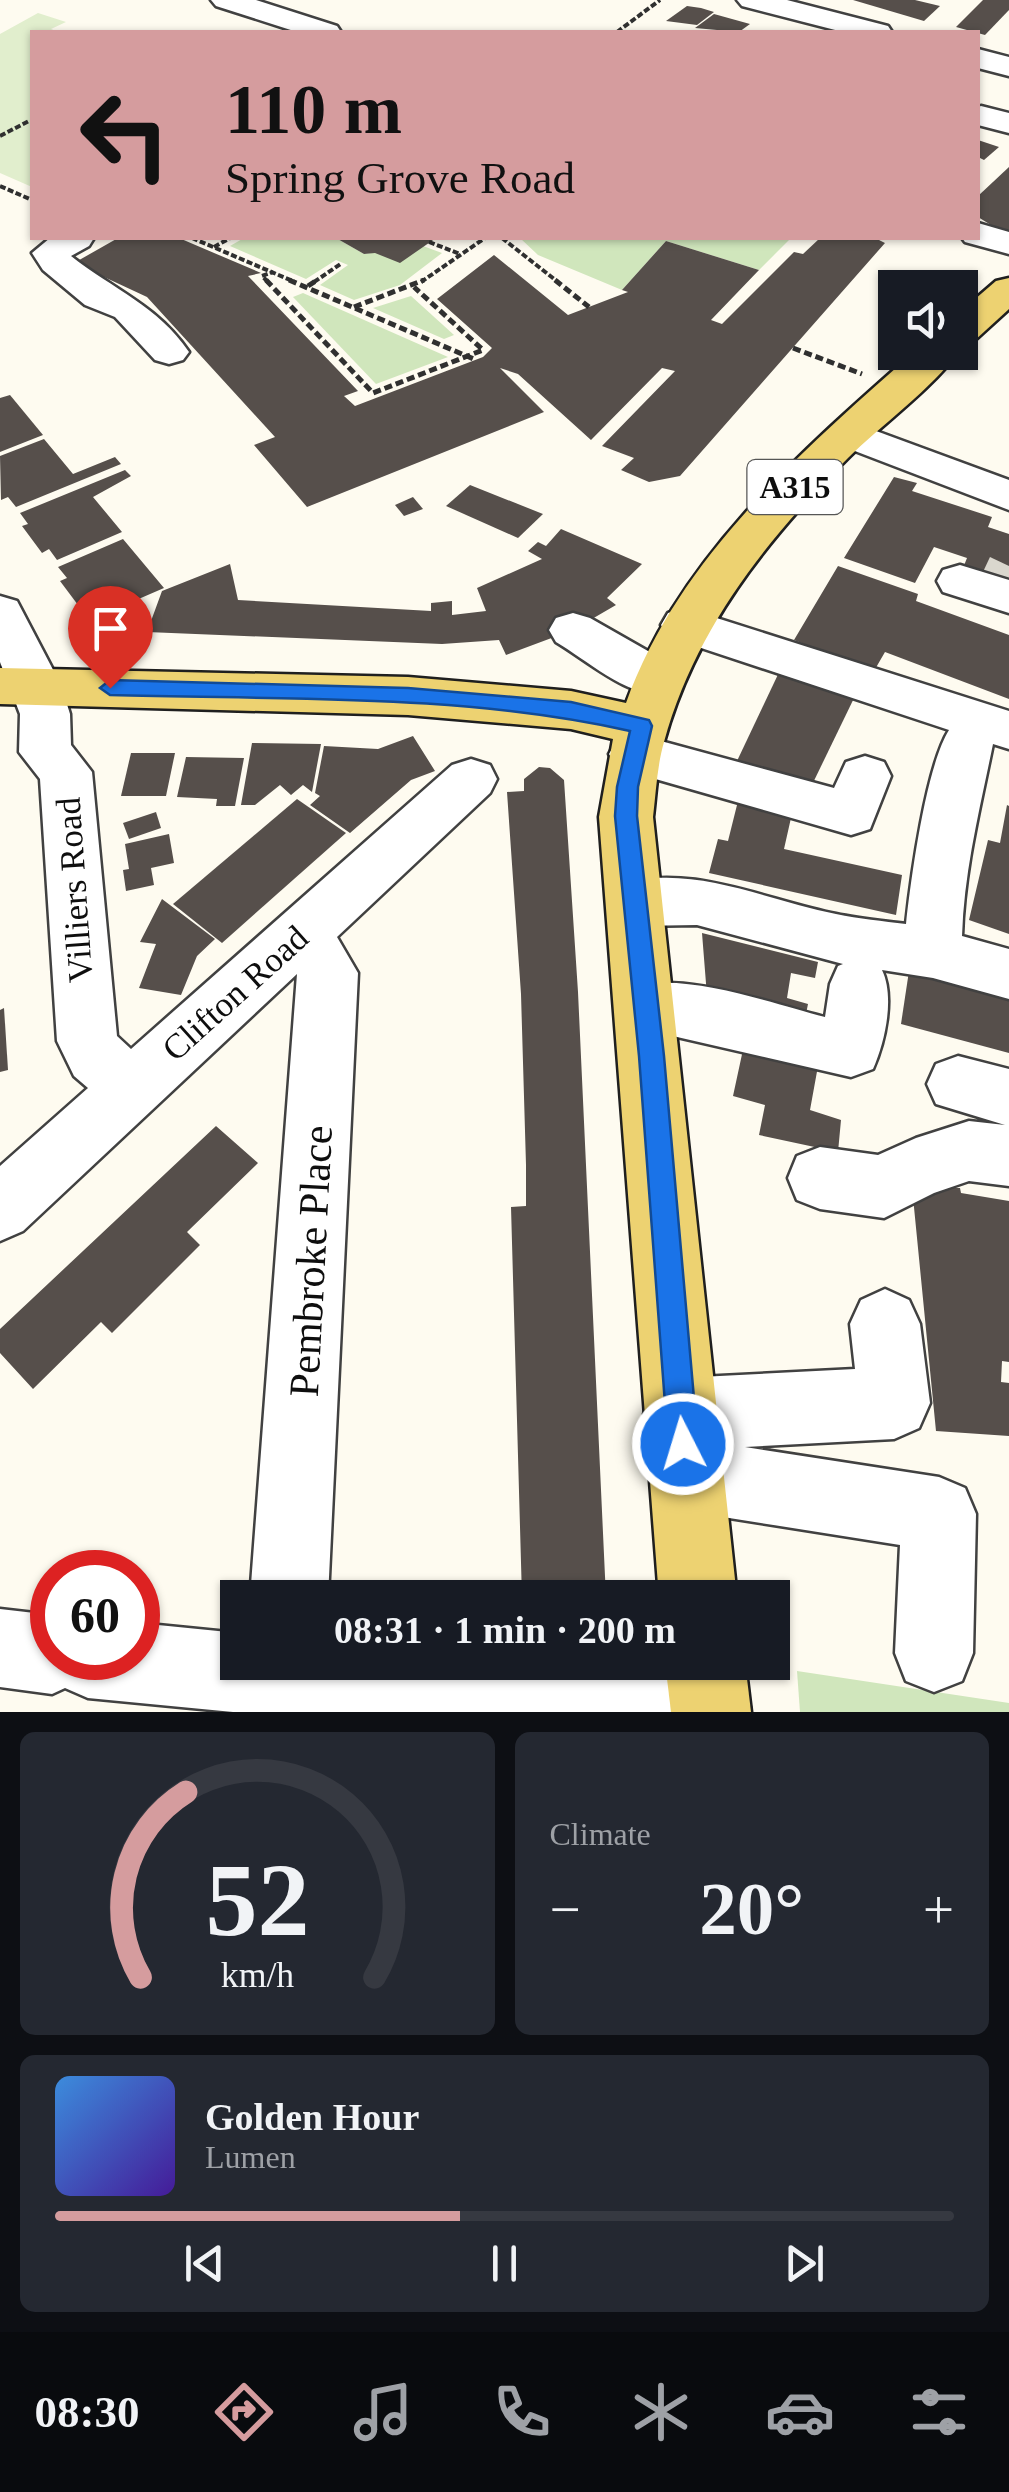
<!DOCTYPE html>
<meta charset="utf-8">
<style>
:root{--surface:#171b24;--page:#242831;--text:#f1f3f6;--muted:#9ea1a6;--line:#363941;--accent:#d59c9e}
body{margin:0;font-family:Georgia,serif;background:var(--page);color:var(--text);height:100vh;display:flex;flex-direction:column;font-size:38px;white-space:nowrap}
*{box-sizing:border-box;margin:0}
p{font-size:32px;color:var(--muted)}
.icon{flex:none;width:55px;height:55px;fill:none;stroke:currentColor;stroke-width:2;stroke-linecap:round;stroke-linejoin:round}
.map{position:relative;height:1712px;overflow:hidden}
.side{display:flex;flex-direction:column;gap:20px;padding:20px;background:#0d0f14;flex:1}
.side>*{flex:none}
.hud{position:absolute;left:30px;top:30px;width:950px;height:210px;border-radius:0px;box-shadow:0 2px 8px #0004;background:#d59c9e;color:#111;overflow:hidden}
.controls{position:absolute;left:878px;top:270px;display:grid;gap:20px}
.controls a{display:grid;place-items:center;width:100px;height:100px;border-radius:0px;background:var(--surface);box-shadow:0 2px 8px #0004;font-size:50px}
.speed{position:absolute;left:30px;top:1550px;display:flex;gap:20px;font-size:50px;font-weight:700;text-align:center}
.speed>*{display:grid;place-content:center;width:130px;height:130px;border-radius:50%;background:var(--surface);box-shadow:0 2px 8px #0004;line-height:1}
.speed .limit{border:15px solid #d22;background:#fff;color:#111}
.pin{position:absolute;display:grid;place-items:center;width:85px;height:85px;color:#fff;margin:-102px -42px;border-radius:50% 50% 50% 0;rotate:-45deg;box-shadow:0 0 10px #0007}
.pin .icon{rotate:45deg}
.me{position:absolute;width:110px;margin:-55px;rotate:355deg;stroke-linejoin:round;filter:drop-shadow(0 0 8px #0008)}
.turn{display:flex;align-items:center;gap:35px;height:210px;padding:0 30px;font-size:45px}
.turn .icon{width:130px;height:130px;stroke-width:2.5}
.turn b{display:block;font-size:70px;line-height:85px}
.big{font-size:75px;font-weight:600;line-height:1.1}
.side .card{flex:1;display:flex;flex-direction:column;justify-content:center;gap:15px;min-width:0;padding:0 35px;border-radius:15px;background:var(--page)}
.side .dial{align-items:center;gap:0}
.dial svg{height:260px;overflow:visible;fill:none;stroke:var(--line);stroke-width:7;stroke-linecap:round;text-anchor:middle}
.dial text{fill:var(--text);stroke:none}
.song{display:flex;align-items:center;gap:30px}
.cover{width:120px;height:120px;border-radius:15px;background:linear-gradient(135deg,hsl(210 70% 55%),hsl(260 70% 35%))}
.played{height:10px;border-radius:5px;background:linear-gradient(90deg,var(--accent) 45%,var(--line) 45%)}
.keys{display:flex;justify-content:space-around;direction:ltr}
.heat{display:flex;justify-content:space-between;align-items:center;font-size:55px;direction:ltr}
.side .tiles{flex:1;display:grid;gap:20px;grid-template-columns:1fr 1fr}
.card:last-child{grid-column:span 2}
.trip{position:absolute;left:220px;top:1580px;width:570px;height:100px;border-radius:0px;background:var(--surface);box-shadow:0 2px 8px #0004;font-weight:600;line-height:100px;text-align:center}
.tabs{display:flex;height:160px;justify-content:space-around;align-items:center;background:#090b0e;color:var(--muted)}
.tabs .icon{width:70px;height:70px}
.tabs .current{color:var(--accent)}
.tabs b{font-size:45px;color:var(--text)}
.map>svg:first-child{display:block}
.green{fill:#d0e6bc}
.pitch{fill:#e1eecd}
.building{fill:#564f4b}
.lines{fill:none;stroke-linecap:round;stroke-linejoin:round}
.minor-tunnel{stroke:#dad7ce;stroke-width:42;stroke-dasharray:42 21;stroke-linecap:butt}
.minor-casing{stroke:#414141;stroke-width:5}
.major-casing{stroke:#1f1f1f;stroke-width:5}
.path-far1{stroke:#303030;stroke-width:4;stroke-dasharray:6 2.5;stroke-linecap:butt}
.path{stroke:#303030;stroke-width:5;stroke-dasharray:8 4;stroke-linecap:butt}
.minor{fill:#fff;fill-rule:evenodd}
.major{fill:#edd271;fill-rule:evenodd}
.route{fill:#1a73e8;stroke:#114b97;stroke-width:2.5}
.labels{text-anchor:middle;stroke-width:10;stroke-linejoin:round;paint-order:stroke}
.shield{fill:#fff;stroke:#565656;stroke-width:2.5}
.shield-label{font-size:32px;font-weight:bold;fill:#0e0e0e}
.street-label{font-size:35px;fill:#0e0e0e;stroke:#fff}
.near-street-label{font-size:42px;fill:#0e0e0e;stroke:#fff}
</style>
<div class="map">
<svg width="1009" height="1712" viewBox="0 0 1009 1712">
<rect width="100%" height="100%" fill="#fefbf0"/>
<!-- green -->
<g class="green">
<polygon points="244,238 336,238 364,254 423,246 442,253 400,285 354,300 320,285 348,265 336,260 306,279 230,246"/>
<polygon points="520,238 791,238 759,270 666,241 622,290 538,255"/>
<polygon points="303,293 448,357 376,384 293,297"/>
<polygon points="411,296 454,335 444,339 373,308"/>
<polygon points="797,1671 1009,1703 1009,1712 800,1712"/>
</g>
<!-- pitch -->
<polygon class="pitch" points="38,13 66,22 51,29 58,32 32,32 32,187 0,173 0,34"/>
<!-- building -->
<g class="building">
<polygon points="853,0 915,0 940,6 924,21"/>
<polygon points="983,0 1009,0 1009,10 985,35 956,27"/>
<polygon points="687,6 701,8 714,12 697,25 666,21"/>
<polygon points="714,14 750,24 739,32 695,28"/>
<polygon points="978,140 999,147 984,160 978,157"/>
<polygon points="1009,167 1009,230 999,230 978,217 978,196"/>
<polygon points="118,238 179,238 261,273 248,276 358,391 344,396 355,406 483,357 492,348 437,299 494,255 568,315 628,292 622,290 666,241 759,270 711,320 722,324 794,252 803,254 820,238 875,238 885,243 680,476 649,482 621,470 634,458 602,446 675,371 662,368 591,440 518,374 500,368 544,412 307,507 254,445 275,437 147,297 74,263"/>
<polygon points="336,238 436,238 400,263 375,253 364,254"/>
<polygon points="10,395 43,435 0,452 0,398"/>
<polygon points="44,439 73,474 115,457 121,464 16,507 8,497 1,500 0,456"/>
<polygon points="125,470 131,476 93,497 122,532 57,560 49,549 42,553 22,526 28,524 20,513"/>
<polygon points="894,477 917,483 912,491 992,517 988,527 1009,534 1009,583 963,568 967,558 934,547 915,583 844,558"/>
<polygon points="470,485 543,514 518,538 446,506"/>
<polygon points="413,497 423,509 404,516 395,505"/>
<polygon points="561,529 642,564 607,598 616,605 573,630 506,655 499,640 442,644 147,632 162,591 230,564 238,600 431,611 431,603 452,601 452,615 486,611 477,588 542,559 528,551 538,542 546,546"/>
<polygon points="123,539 164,588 97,617 88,606 81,609 60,581 67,578 58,567"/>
<polygon points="838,566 918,594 916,601 1009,635 1009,699 885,652 874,671 794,640"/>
<polygon points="782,666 856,694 810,789 737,761"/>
<polygon points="413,736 435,771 411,780 350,833 310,805 320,796 315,793 324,746 378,749"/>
<polygon points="252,743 321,744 312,792 303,785 291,795 280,785 255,805 241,805"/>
<polygon points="131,753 175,753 166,796 121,796"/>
<polygon points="186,757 244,758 235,806 216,806 217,799 177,797"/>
<polygon points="539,767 550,768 564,780 578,992 606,1598 522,1598 511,1207 526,1206 526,1165 521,994 507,792 524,791 524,779"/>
<polygon points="739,797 793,809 784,849 902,875 896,915 709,873 718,839 728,841"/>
<polygon points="297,799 346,833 222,943 173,904"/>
<polygon points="1007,805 1009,806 1009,934 969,920 988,840 1000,843"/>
<polygon points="156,812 161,828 129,839 123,823"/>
<polygon points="169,834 174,863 151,868 154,885 126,891 123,870 129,869 125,844"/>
<polygon points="162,899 215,939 197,956 181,995 139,988 156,944 140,942"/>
<polygon points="702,933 818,962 815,978 791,973 787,998 808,1004 804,1024 707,996"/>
<polygon points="909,971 1009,998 1009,1053 901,1024"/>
<polygon points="4,1008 8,1070 0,1072 0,1010"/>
<polygon points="744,1045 818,1066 810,1110 841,1120 838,1152 759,1135 765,1105 733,1096"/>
<polygon points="216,1126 258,1163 187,1232 200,1245 112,1333 101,1322 33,1389 0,1353 0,1329"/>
<polygon points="912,1187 960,1188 961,1193 1009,1201 1009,1362 1002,1361 1001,1382 1009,1383 1009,1436 936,1431"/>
</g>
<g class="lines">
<!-- minor-tunnel -->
<polyline class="minor-tunnel" points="1002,581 1009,566"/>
<!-- minor casing -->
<g class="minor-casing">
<g id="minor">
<polygon points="211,0 256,0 337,26 341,32 297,32 216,6"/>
<polygon points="737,0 787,0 888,26 892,32 843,32 742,6"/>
<polygon points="978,49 1009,57 1009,76 978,68"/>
<polygon points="981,106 1009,113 1009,133 978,125 978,107"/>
<polygon points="978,223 1009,232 1009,254 965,242 962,238 978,238"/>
<path d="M50,238H94L89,246L71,256C114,290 157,305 189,352L183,360L169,364L155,360L115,317L85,305L43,270L32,253Z"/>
<polygon points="849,421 1009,480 1009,510 834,443 828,434 834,425"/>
<polygon points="960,565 1009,580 1009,613 943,592 937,581 943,570"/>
<polygon points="0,596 17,601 61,685 70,714 71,745 92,772 117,1036 131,1049 452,765 471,759 490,765 497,779 490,793 337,937 358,973 328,1598 250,1598 297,974 23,1231 0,1241 0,1166 88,1088 74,1076 57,1041 40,779 19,752 20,714 0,662"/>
<path d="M685,608L1009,711V749L993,744C980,808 964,871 962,936L1009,949V999L933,978L882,970C895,997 885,1042 873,1069L851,1077L625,1025L616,1007L625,989C679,969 769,1003 825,1017L830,984L838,966L843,964L697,925L635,926L615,920L607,903L615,886C688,861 764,900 836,914C859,919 883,921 906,924C911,878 926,767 949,730L668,637L661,625L668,613Z"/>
<path d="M573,613L590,618L676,667L683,680L676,693C636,705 590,662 556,642L549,630L556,618Z"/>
<polygon points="635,734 834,788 846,762 865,756 884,762 891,776 870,829 851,835 617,768 609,754 617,740"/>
<polygon points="958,1056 1009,1069 1009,1186 969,1181 934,1193 884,1218 820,1209 797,1200 788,1178 797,1156 820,1147 878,1155 916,1138 969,1121 1005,1125 936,1104 927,1084 936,1064"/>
<polygon points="885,1289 909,1300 920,1324 930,1403 919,1428 894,1439 745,1447 939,1477 965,1488 976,1514 973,1653 962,1681 934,1692 906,1681 895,1653 900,1545 685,1511 659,1500 648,1474 659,1448 667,1445 655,1439 644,1414 655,1389 680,1378 855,1369 850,1324 861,1300"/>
<polygon points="0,1609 52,1615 52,1658 138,1658 138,1623 238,1633 238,1662 544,1662 638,1672 710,1667 738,1679 750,1707 748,1712 233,1712 88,1698 65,1688 52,1694 0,1687"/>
</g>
</g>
<!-- major casing -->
<g class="major-casing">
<g id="major">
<polygon points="1009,278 1009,309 974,341 960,345 960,312 996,281"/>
<path d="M914,352H958C933,388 880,426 848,458C767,539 695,629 664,742C657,766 656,792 653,817L737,1598H659L599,817L613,739L571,729L408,715L0,704V668L408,677L571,691L626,703C678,558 802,451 914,352Z"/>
<polygon points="665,1662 745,1662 751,1712 671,1712"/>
</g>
</g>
<!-- path-far1 -->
<g class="path-far1">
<polyline points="617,32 660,0"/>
<polyline points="0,136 29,121"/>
<polyline points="0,186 32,200"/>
<polyline points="192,238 295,282"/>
<polyline points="502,238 558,282"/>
<polyline points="429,242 460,254"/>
<polyline points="214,247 230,238"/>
<polyline points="268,282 262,276 273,272"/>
<polyline points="314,282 342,263"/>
<polyline points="421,282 485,238"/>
</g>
<!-- path -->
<g class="path">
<polyline points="266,280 373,393 483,350 414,287"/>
<polyline points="289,280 476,360"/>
<polyline points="555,280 589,307"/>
<polyline points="308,286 317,280"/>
<polyline points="354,307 424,280"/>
<polyline points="793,348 862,374"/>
</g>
<!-- minor -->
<use href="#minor" class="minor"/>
<!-- major -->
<use href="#major" class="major"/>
</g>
<!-- route -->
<path class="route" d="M110,680L408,688L571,702L649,720L652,726L638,787L637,816L664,1056L698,1444L693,1455L683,1459L672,1455L668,1444L639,1056L615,816L617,787L630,731C461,693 282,700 110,695L100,688Z"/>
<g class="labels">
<!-- shield labels -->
<rect class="shield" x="747.5" y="460" width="95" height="54" rx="8"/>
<g class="shield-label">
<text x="795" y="498">A315</text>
</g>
<!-- street labels -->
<g class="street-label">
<text transform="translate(74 890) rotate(-94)" y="12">Villiers Road</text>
<text transform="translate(235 993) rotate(-42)" y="12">Clifton Road</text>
</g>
<!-- near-street labels -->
<g class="near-street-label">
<text transform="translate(310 1261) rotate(-87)" y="15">Pembroke Place</text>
</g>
</g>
</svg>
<div class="controls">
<a><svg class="icon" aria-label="sound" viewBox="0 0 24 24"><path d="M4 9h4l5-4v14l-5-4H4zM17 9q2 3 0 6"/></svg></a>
</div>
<div class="speed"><div class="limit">60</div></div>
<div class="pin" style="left:110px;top:688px;background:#d93025"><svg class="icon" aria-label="arrive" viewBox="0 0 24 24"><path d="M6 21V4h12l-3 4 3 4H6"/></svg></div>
<svg class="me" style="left:683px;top:1444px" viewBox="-20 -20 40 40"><circle r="17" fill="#1a73e8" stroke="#fff" stroke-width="3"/><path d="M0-11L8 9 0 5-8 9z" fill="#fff"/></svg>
<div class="trip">08:31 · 1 min · 200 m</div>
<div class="hud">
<div class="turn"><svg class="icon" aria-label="left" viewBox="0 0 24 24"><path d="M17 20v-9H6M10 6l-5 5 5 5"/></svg><div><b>110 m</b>Spring Grove Road</div></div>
</div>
</div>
<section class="side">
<div class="tiles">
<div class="card dial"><svg viewBox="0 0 100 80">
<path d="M14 69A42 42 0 1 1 86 69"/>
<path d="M14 69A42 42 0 0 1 28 12" stroke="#d59c9e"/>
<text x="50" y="56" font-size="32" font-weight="700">52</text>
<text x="50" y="72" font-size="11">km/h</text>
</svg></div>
<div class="card"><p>Climate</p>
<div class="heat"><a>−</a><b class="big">20°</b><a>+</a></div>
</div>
<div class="card">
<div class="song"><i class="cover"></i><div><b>Golden Hour</b><p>Lumen</p></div></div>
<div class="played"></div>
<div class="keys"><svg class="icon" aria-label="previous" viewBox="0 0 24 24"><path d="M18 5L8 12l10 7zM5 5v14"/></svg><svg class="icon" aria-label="pause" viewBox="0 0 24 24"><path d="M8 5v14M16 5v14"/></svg><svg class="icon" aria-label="next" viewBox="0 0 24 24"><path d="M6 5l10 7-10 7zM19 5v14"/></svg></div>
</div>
</div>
</section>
<nav class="tabs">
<b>08:30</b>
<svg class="icon current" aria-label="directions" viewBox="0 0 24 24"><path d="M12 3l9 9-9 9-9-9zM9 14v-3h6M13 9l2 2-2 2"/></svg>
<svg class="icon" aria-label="music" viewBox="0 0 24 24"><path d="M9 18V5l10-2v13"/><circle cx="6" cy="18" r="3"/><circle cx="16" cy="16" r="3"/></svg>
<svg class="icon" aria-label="phone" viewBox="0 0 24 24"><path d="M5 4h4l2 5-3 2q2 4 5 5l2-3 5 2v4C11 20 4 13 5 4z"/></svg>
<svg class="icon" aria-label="climate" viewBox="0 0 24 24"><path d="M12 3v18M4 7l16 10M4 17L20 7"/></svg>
<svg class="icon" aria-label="car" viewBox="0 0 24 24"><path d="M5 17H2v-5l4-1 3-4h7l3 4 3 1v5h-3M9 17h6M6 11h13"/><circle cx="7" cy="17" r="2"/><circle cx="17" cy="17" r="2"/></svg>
<svg class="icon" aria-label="filters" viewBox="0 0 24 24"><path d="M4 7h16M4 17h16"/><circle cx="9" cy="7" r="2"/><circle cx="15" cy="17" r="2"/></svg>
</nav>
